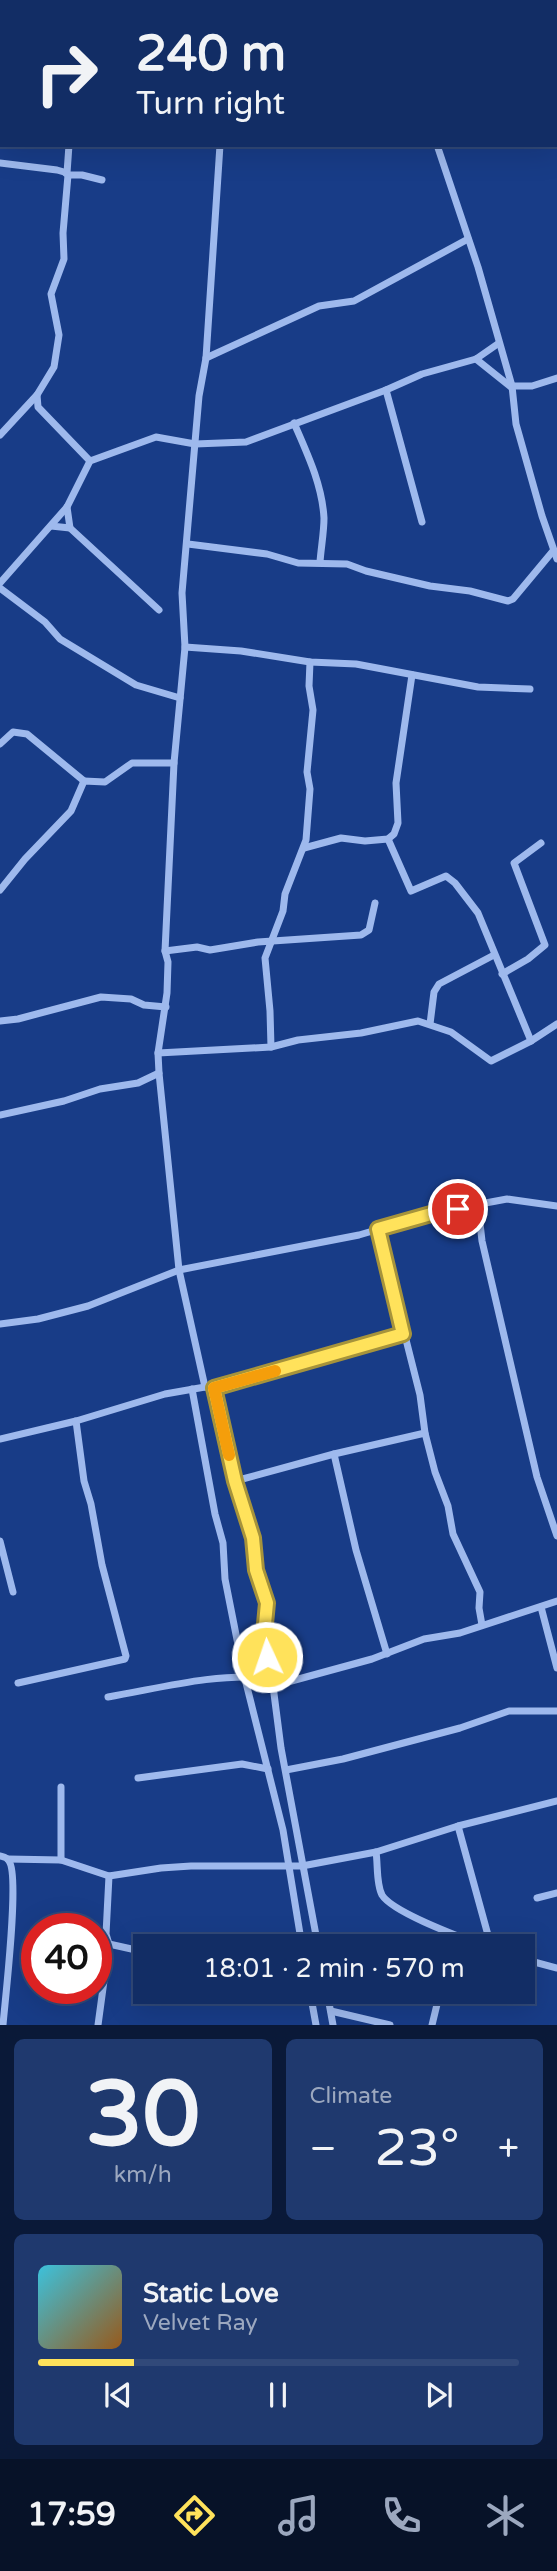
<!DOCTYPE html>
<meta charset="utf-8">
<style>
:root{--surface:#122d65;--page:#1f396e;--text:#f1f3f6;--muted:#9ca8bf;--line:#314979;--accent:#ffe25b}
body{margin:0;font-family:"Varela Round",sans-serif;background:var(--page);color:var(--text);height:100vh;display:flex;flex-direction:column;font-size:26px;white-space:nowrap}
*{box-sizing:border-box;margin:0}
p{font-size:23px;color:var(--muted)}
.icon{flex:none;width:38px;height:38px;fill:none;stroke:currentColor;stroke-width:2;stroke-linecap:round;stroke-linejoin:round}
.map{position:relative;height:2025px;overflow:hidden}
.drawer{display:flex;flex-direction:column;gap:14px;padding:14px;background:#0a1938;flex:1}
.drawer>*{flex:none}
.guide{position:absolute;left:0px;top:0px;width:558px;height:147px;box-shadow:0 7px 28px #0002,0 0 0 2px var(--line);background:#122d65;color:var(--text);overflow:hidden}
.speed{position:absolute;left:21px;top:1913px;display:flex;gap:14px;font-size:35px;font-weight:700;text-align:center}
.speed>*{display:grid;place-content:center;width:91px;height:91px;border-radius:50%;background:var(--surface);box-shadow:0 7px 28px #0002,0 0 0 2px var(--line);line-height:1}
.speed .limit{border:10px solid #d22;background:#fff;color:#111}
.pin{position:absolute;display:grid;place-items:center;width:60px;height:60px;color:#fff;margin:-30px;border:4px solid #fff;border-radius:50%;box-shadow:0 2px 7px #0007}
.me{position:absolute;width:77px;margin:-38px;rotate:357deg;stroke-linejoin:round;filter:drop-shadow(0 0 5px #0008)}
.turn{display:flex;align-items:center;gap:24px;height:147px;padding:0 21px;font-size:32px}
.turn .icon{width:91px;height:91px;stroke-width:2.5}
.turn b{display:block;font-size:49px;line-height:60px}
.big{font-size:52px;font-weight:600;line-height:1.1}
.drawer .tile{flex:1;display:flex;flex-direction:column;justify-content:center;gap:10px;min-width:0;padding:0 24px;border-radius:10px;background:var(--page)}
.drawer .dial{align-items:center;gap:0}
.dial b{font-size:91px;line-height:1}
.song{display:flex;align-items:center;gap:21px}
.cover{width:84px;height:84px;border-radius:10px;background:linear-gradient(135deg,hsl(190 70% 55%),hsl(30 70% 35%))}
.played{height:7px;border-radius:4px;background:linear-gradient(90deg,var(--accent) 20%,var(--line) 20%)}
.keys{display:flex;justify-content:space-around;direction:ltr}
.heat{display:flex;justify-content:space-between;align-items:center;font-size:38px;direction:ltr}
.drawer .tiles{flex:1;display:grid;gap:14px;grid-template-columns:1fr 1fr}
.tile:last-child{grid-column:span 2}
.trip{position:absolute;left:133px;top:1934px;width:402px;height:70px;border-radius:0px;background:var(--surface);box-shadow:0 7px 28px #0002,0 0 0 2px var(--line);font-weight:600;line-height:70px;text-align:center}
.menu{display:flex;height:112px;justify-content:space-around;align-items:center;background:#071228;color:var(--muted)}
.menu .icon{width:49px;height:49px}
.menu .current{color:var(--accent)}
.menu b{font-size:32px;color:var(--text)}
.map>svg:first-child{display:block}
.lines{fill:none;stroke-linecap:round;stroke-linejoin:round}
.minor{stroke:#9eb9ed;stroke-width:7}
.route-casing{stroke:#a6933b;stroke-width:18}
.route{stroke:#ffe25b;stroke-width:12}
.slow{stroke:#f59e0b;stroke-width:12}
</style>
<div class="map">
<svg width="557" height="2025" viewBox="0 0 557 2025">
<rect width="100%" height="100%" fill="#183c87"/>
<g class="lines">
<!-- minor -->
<g class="minor">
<polyline points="200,0 202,2"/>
<polyline points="212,0 216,2"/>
<polyline points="320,0 320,2"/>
<polyline points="394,0 395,2"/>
<polyline points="87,2 89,0"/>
<polyline points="227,2 227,0"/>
<polyline points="232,2 233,0"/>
<polyline points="403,2 409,0"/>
<polyline points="0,121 2,118"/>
<polyline points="220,145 206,358 199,396 182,593 185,647 174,763 165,951 168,962 167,993 158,1053 159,1073 179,1270 205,1387 214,1388 235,1481 253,1538 256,1570 267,1603 265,1624 268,1678 273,1686 281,1748 318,1946"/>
<polyline points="437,145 478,267 512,386 516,424 542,516 557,559"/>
<polyline points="0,163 57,170 64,172 68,175 63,233 64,259 51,294 59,335 54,367 37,395 38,407 90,461"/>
<polyline points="67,173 69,145"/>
<polyline points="68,175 82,175 102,180"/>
<polyline points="206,358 319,306 354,301 468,239"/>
<polyline points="476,359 511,387"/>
<polyline points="512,386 532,386 557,378"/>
<polyline points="386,390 422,522"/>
<path d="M294,423C307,453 322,484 324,518C324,532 321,548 320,562"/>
<polyline points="0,435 37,395"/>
<polyline points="67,507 70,528"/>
<polyline points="51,526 70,528 159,610"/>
<polyline points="188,544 267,554 298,563 347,564 366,571 430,586 470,591 508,601 513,599 553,551"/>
<polyline points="0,583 67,507 90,461 156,437 195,444 246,442 386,390 422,374 476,359 499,343"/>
<polyline points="0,588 45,622 60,639 136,685 180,698"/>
<polyline points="185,647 241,651 310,662 356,664 478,687 530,689"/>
<polyline points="0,744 13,732 27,734 84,781"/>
<polyline points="388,839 411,891 446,876 455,883 478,913 531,1041"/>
<polyline points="304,848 341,838 365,841 388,839 394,834 398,823 396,783 412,675"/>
<polyline points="0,890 25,859 71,811 84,781 105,782 132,763 174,763"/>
<polyline points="165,951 197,947 210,950 258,942 361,935 369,930 375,903"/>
<polyline points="502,974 528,959 545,945 514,863 541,843"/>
<polyline points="0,1021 18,1019 101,997 131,999 144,1005 166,1007"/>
<polyline points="430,1024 434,992 439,984 494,955"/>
<polyline points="271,1047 270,1011 265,958 283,911 285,894 306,840 310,789 307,772 313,710 309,686 310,662"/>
<polyline points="158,1053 271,1047 298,1040 361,1033 418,1021 451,1032 491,1061 531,1041 557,1024"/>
<polyline points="0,1115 64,1101 100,1089 138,1083 159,1073"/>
<polyline points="478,1206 482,1241 537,1477 557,1536"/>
<polyline points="378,1229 420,1395 425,1433 435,1472 448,1506 453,1534 480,1592 479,1608 482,1625"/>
<polyline points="0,1324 38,1319 88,1306 179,1270 359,1235 437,1212 507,1199 557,1206"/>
<polyline points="214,1388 403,1334"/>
<polyline points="192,1389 215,1514 223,1543 225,1579 244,1675 283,1830 302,1946"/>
<polyline points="0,1439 76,1421 165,1394 205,1387"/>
<polyline points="334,1454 356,1550 387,1654"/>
<polyline points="235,1481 334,1454 425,1433"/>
<polyline points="0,1541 13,1592"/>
<polyline points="541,1607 557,1668"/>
<polyline points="18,1683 116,1661 125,1659 126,1656 102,1565 91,1504 84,1481 76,1421"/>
<polyline points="273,1686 372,1659 424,1639 460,1633 557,1601"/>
<path d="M108,1697C161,1688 214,1673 268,1678"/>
<polyline points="286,1770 343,1759 460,1728 509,1711 557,1711"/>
<polyline points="138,1778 242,1764 268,1769"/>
<polyline points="61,1787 61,1860"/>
<polyline points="458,1826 491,1946"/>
<path d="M376,1852C378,1864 376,1884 382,1895C393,1913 463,1938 484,1946"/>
<path d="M0,1856C4,1857 7,1857 9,1861C20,1876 5,2000 3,2025"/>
<polyline points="8,1859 61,1860 109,1876 161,1868 191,1866 302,1866 376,1852 458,1826 557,1801"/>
<polyline points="109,1876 106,1934 109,1944 145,1952"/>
<polyline points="537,1898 557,1893"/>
<polyline points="523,1959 557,1968"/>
<polyline points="310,1992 316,2025"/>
<polyline points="327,1992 333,2025"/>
<polyline points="331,2011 390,2025"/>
<polyline points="98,2025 109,1944"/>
<polyline points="432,2025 440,1992"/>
</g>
</g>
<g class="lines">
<!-- route casing -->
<g class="route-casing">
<polyline id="route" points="267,1657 265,1624 267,1603 256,1570 253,1538 235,1481 214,1388 403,1334 378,1229 438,1212 458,1209"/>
</g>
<!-- route -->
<use href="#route" class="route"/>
<!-- slow -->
<polyline class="slow" points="229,1455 214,1388 275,1371"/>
</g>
</svg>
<div class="speed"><div class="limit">40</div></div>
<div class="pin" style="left:458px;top:1209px;background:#d93025"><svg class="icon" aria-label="arrive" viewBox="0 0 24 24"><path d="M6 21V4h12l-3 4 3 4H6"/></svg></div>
<svg class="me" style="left:267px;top:1657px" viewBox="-20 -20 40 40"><circle r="17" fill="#ffe25b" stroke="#fff" stroke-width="3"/><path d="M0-11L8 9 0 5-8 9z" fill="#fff"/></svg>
<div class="trip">18:01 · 2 min · 570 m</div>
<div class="guide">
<div class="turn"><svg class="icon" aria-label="right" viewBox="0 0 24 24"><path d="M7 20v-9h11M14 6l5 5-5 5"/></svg><div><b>240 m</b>Turn right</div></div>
</div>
</div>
<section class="drawer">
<div class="tiles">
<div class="tile dial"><b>30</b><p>km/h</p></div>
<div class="tile"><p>Climate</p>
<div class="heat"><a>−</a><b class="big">23°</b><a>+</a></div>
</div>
<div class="tile">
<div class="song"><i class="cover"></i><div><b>Static Love</b><p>Velvet Ray</p></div></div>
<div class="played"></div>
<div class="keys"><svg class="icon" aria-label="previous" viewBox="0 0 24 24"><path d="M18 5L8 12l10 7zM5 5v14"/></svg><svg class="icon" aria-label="pause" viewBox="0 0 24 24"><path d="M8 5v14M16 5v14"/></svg><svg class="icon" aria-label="next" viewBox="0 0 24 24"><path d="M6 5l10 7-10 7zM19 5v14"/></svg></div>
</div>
</div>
</section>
<nav class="menu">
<b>17:59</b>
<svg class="icon current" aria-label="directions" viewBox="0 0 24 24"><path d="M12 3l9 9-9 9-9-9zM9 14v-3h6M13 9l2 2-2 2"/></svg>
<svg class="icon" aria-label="music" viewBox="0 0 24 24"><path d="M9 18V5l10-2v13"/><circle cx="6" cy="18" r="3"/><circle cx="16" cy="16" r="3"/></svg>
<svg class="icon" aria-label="phone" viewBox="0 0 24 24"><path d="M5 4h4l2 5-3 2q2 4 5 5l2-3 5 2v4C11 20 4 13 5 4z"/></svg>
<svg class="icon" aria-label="climate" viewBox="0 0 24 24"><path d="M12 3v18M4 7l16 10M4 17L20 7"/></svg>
</nav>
